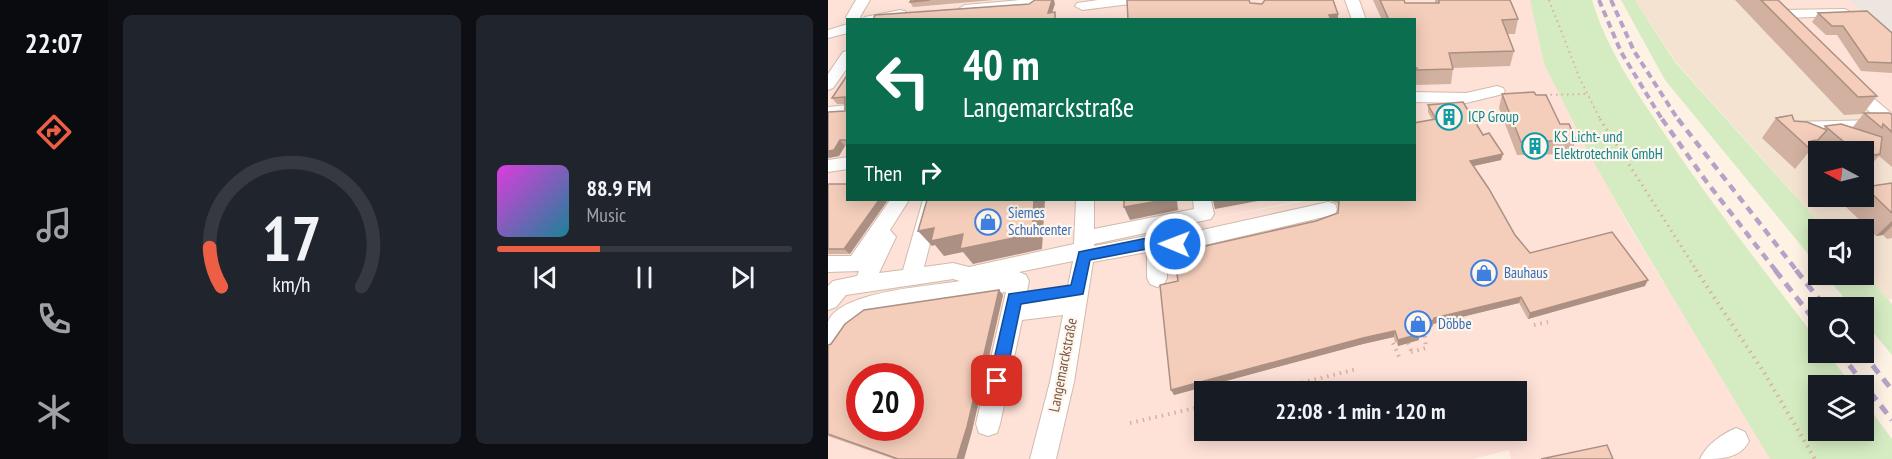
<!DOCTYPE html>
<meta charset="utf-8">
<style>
:root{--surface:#171b24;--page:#20242c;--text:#f1f3f6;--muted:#9ea1a6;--line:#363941;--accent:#ec5f44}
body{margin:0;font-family:"PT Sans Narrow",sans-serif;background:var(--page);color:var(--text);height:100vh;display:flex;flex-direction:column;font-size:22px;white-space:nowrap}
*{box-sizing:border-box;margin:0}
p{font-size:20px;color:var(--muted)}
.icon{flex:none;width:33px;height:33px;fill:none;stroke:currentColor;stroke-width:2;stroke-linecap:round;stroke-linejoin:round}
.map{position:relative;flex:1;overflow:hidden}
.drawer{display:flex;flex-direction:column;gap:15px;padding:15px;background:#0d0f14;width:720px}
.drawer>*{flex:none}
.top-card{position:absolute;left:18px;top:18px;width:570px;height:183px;border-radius:0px;box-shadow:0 3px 15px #0003;background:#0b6e4f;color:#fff;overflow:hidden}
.needle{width:39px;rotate:277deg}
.buttons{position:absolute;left:980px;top:141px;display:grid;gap:12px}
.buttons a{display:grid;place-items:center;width:66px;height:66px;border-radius:0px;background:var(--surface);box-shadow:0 3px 15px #0003;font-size:30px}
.speed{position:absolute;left:18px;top:363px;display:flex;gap:12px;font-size:30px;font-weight:700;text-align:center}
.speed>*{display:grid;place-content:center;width:78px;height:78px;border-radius:50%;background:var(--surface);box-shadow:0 3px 15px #0003;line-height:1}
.speed .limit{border:9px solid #d22;background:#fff;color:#111}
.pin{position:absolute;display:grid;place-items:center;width:51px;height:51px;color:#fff;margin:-26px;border-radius:12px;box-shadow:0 3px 9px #0006}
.me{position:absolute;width:66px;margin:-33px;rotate:271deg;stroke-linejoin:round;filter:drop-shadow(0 0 4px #0008)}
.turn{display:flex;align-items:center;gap:21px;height:126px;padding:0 18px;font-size:27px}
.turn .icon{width:78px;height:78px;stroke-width:2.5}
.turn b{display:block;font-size:42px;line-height:51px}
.then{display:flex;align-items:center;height:57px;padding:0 18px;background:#0003;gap:12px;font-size:22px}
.drawer .tile{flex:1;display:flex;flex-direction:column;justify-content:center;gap:9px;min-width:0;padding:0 21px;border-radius:9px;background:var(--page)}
.drawer .dial{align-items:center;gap:0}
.dial svg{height:156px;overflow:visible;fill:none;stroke:var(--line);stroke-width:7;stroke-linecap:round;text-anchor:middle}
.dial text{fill:var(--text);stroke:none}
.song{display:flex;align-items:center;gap:18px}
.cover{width:72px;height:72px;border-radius:9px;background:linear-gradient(135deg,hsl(300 70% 55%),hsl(190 70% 35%))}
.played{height:6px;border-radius:3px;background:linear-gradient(90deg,var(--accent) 35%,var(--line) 35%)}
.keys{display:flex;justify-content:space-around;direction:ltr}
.drawer .tiles{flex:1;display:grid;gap:15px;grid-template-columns:repeat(2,1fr)}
.trip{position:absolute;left:366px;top:381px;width:333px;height:60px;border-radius:0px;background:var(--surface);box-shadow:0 3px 15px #0003;font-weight:800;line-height:60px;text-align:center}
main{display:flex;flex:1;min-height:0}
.dock{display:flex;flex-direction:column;width:108px;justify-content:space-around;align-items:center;background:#090b0e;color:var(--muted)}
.dock .icon{width:42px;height:42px}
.dock .selected{color:var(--accent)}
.dock b{font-size:27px;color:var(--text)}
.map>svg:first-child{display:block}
.residential{fill:#f5e3d2;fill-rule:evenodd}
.commercial{fill:#fee1d7;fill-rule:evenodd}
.industrial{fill:#ede5df}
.green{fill:#d5ecc2}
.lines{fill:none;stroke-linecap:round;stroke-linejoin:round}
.minor-casing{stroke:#d1bbac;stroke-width:2}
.path-far2{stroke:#d9b19d;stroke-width:2;stroke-dasharray:1.5 4;stroke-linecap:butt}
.path-far1{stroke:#d9b19d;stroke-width:3;stroke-dasharray:1.5 4.5;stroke-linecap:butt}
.path{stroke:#d9b19d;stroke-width:4;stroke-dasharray:1.5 5;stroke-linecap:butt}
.minor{fill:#fff;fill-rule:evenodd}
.rail-far2{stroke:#b4a2c8;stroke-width:4;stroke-dasharray:7 4.5;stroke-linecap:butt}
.rail-far1{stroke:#b4a2c8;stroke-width:4.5;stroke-dasharray:8 6;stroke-linecap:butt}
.rail{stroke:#b4a2c8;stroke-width:5;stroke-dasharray:10 7;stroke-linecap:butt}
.wall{fill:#d2b1a1}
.shaded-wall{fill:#ab9083}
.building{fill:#f4cebb;stroke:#ab9083;stroke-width:1.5;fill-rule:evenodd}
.route{fill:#1a73e8;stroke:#114b97;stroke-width:1.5}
.labels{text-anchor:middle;stroke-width:4.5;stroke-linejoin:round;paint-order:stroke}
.culture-label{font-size:15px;fill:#0d838f;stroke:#fff6eb;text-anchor:start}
.shop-label{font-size:15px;fill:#366cbe;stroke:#fff6eb;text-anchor:start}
.street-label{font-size:15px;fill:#775648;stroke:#fff6eb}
</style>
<main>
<nav class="dock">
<b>22:07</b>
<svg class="icon selected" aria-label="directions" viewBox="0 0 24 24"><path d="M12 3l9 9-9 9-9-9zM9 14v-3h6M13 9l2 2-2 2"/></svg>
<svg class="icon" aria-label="music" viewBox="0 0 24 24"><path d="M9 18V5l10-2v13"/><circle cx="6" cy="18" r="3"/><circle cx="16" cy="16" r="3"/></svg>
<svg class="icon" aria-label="phone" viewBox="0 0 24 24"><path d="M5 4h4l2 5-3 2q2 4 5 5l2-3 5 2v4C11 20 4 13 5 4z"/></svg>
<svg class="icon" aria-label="climate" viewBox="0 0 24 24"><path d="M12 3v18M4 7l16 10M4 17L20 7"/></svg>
</nav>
<section class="drawer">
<div class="tiles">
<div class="tile dial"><svg viewBox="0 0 100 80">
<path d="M14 69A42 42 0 1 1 86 69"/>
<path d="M14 69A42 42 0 0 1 8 49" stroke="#ec5f44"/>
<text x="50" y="56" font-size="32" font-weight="700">17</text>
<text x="50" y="72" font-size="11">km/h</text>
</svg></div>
<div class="tile">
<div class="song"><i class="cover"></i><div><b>88.9 FM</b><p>Music</p></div></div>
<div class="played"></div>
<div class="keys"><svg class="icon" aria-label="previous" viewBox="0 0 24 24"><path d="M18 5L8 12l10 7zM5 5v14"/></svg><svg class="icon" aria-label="pause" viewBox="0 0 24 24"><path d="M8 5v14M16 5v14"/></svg><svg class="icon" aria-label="next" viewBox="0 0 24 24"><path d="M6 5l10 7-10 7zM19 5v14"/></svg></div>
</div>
</div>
</section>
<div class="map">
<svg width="1064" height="459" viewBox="0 0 1064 459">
<rect width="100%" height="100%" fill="#fdf2e4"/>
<!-- residential -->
<path class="residential" d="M807,0H937L1064,124V299L1059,300L1035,272V230L997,229L848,62ZM990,152H1035V196H990Z"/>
<!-- commercial -->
<g class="commercial">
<path d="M0,0H702L716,64L798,221L834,280L956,459H683L681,450L645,459H0ZM20,20H586V200H482L362,223L474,200H258L259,243L256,244V200H20ZM32,376H82V428H32ZM376,392H688V430H376Z"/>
<polygon points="939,0 1021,0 1064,37 1064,123"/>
</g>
<!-- industrial -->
<polygon class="industrial" points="1021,0 1064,0 1064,37"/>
<!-- green -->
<g class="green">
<path d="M702,0H764C779,50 809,93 838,136C885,206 938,273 990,341V352L999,353L1024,385L990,386V430H1035V400L1064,439V459H942L799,221L763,157L716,64Z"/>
<polygon points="793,0 807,0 847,62 997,229 990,230 990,266 837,80"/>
<polygon points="1035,272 1064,304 1064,355 1035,320 1035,308 1024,307 997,275 1035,274"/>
</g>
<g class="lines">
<!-- minor casing -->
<g class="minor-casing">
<g id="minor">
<polygon points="28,0 42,0 32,17 33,20 20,21 18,17"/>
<polygon points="192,0 207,0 210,3 203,7 137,13 130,9 137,5"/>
<polygon points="270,0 309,0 302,4 254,10 247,6 249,3"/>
<polygon points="517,0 531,0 538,20 524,20"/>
<polygon points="1017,9 1024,13 1022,16 952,18 945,14 952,10"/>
<polygon points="72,10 77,11 79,14 77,17 65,20 35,20 37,17"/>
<polygon points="20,24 20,33 0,38 0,30"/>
<polygon points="20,51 20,67 5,88 0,90 0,74 15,52"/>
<polygon points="1024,82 1029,84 1064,114 1064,128 956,131 954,127 956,123 962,122 1050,120 1019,90 1016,87 1019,84"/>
<polygon points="669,86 675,88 677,91 675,94 638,103 586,102 586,92 638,93"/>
<polygon points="20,105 20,115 0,117 0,107"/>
<polygon points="20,157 20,169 0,172 0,160"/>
<path d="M62,200H81L62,230L68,237L51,273L75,270L95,200H113L96,267L125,263L141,267L246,244L248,200H266V229L366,209L365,200H383L386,214L383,219L266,244V246L329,234L347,236L500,202L507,204L509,209L507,214L500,216L347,252L339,251V278L336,284L329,287L322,284L319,278V252L265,262L246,382L228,459H202L222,382L235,315L194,320L172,424L169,433L160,436L151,433L148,424L178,292L41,313L22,327L8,347L0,350C0,342 0,329 0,322C11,291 104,286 132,281L125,279L18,295L8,307L0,310V286L5,281L29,276L31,271L0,272V256H23ZM245,261L238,296L197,301L201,281L198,275L191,272Z"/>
<path d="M908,428L917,432L921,441C912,459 893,459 872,459C878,445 894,434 908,428Z"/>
</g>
</g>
<!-- path-far2 -->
<g class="path-far2">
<polyline points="721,0 752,79 773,121"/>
<polyline points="717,95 760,94"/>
</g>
<!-- path-far1 -->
<polyline class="path-far1" points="772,119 869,271"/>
<!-- path -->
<g class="path">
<polyline points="868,270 937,374 987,459"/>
<polyline points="706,325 720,322"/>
<polyline points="568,340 564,341 572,359"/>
<polyline points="580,343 585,355"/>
<polyline points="583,352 598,348 596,327"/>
<polyline points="436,392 529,369"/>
<polyline points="302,423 376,406"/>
</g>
<!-- minor -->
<use href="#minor" class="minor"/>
<!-- rail-far2 -->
<g class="rail-far2">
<polyline points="771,0 793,52 835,121"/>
<polyline points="783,0 806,51 851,121"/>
</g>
<!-- rail-far1 -->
<g class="rail-far1">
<polyline points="834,119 878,181 948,271"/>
<polyline points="850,119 969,271"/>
</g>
<!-- rail -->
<g class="rail">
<polyline points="947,270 990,325"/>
<polyline points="968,270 998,308"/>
<polyline points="1011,352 1064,420"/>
<polyline points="1034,352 1064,390"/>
</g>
</g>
<!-- wall -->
<g class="wall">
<polygon points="83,0 166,0 85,7 82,2"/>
<polygon points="545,0 576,0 577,3 607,3 607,0 682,0 690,19 687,34 679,34 686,51 682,66 625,68 623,84 588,85 586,83 586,20 554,20"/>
<polygon points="907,0 950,0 1049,96 1035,114 1016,115"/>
<polygon points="990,13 1064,33 1064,73 1033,71 1009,35 998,35 984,22"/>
<polygon points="20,74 20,146 17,146 11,156 0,158 17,111 17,104 9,104 4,98"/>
<polygon points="674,94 708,95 732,124 748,140 743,154 689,155 671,108"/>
<polygon points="600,105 655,135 673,160 645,166 687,235 702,253 817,286 700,319 691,303 605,324 605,326 589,330 591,334 591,340 570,346 566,337 535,344 346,395 350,281 488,221 510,213 510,206 509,203 503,201 503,200 586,200 604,119 600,112"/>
<polygon points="1036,113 1064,115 1064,167 1051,156 1035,173 1035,152 990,152 990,153 984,148 967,169 934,138 948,118 966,121 996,129 997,126 1024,128"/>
<polygon points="1064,183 1064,238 1059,239 1055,235 1048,236 1018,207 1028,196 1035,196 1035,189 1037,187"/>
<polygon points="0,184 22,254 0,254"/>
<polygon points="171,290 175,295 144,431 136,459 66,459 0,436 0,345"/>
</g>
<!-- shaded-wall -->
<g class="shaded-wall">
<polygon points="224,0 226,0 227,4 222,19 220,13"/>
<polygon points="510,14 510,20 502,20 501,15"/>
<polygon points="12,140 17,146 11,156 0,158 0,151"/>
<polygon points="675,154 673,160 641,167 642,161"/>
<polygon points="51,200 60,200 22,254 16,249"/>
<polygon points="206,200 217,200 214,249 145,264 135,252 116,256 107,245 104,246 90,231"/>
<polygon points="336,200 349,200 350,210 302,220 296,207"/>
<polygon points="385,200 435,200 387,209"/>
<polygon points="1064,221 1064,226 1055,235 1048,236"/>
<polygon points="820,280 817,286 700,319 702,313"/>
<polygon points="171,290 175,295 144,431 136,459 129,459"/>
<polygon points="693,297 691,303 605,324 605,326 586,330 587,325 606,318"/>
<polygon points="567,331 566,337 535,344 346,395 343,390 535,338"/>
<polygon points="591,334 591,340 570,346 570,340"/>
</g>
<!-- building -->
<g class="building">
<polygon points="83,0 102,0 82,2"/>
<polygon points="207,0 224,0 220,13 227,12 227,20 45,20 47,15 201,4"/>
<polygon points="299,0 421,0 422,3 434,4 437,0 505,0 510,14 501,15 503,20 300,20"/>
<polygon points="552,0 576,0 577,3 611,3 611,0 682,0 690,19 674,20 686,51 621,53 625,69 589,70 589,68 586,68 586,20 561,20"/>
<polygon points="933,0 950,0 1049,96 1030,97"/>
<polygon points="1039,11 1064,33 1064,63 1040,62 1015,26 1004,26 990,13"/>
<polygon points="20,74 20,140 12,140 6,150 0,151 0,112 17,111 17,97 4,98"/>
<polygon points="706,92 708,95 718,95 732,124 741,124 748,140 693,142 674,94"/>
<polygon points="635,102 655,135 661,133 675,154 642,161 661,189 687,235 702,253 784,232 820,280 702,313 693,297 606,318 606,320 587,325 591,334 570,340 567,331 535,338 343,390 332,285 350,281 346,253 488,221 510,213 511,202 510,200 586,200 586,123 608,119 600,105"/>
<polygon points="1036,113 1061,113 1064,115 1064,132 1055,124 1054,128"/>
<polygon points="964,115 966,121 979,122 999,130 990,140 983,141 982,149 948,118"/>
<polygon points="1013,124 1054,137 1052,154 1035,157 1035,152 1028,152 997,126"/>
<polygon points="1064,183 1064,213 1037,187"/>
<polygon points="0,184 20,184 20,200 51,200 16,249 0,249"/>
<polygon points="99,200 206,200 204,234 132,249 135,234 103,241 106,228 90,231"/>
<polygon points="296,200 336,200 296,207"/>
<path d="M171,290L139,427L129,459H70L0,434V345L3,344L17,324L36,310ZM32,376H82V428H32Z"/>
<polygon points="779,445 785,459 713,459"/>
</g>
<!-- route -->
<polygon class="route" points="329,236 347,239 354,244 347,250 329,247 262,260 255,294 193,304 177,381 175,387 169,389 163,387 161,381 181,294 243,285 251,252"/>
<!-- icons -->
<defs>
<g id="building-ring" transform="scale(1.35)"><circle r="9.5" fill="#fff6eb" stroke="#0f9aa8" stroke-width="1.5"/><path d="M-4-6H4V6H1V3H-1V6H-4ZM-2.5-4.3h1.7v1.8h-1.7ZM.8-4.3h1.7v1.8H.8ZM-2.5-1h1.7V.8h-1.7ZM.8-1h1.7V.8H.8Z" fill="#0f9aa8"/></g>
<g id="shop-ring" transform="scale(1.35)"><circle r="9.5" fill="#fff6eb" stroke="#3f7fe0" stroke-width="1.5"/><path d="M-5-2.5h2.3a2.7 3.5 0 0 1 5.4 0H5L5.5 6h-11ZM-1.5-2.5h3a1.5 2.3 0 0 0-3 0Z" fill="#3f7fe0"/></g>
</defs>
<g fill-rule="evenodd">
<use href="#building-ring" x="621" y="117"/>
<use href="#building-ring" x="707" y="146"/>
<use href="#shop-ring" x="160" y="222"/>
<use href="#shop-ring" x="656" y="273"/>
<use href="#shop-ring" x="590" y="324"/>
</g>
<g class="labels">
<!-- culture labels -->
<g class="culture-label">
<text x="640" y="122">ICP Group</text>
<text x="726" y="142">KS Licht- und<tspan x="726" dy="17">Elektrotechnik GmbH</tspan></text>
</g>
<!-- shop labels -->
<g class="shop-label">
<text x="180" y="218">Siemes<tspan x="180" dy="17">Schuhcenter</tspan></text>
<text x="676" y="278">Bauhaus</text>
<text x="610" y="329">Döbbe</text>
</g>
<!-- street labels -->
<g class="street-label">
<text transform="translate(235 365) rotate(-79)" y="5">Langemarckstraße</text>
</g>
</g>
</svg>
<div class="buttons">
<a><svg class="needle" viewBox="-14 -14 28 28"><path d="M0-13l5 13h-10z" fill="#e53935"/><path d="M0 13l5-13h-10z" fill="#9ea1a6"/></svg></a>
<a><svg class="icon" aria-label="sound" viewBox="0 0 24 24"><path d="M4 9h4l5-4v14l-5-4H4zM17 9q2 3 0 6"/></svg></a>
<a><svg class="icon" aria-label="search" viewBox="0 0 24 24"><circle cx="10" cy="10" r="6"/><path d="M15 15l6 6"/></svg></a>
<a><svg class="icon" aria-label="layers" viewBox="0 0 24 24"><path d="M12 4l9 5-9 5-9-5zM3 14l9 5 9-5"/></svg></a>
</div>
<div class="speed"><div class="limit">20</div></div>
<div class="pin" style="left:169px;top:381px;background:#d93025"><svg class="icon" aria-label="arrive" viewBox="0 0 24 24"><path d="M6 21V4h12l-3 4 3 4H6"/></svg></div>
<svg class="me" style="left:347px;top:244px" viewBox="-20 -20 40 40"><circle r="17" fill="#1a73e8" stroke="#fff" stroke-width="3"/><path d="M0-11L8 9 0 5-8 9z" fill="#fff"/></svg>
<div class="trip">22:08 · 1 min · 120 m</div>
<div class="top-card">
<div class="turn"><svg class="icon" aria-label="left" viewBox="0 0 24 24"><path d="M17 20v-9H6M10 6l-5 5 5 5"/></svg><div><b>40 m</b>Langemarckstraße</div></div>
<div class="then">Then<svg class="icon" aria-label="right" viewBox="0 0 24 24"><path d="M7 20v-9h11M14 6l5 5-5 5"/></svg></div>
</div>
</div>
</main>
